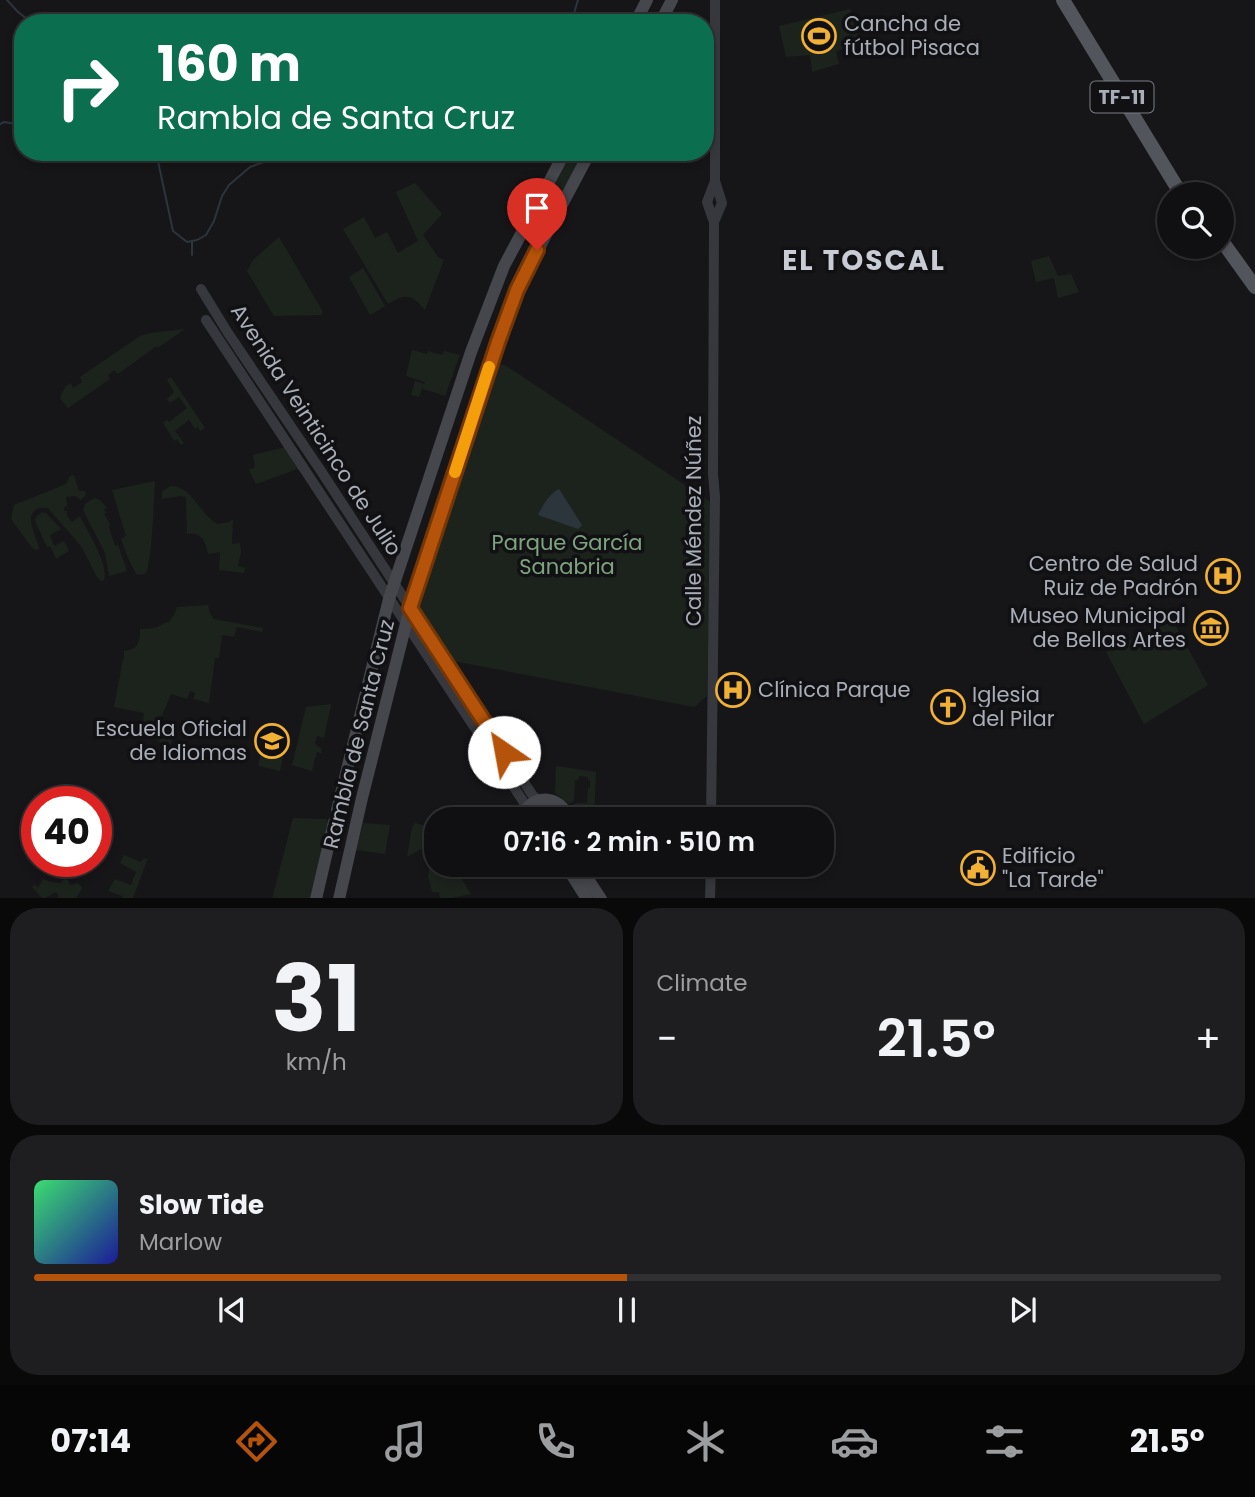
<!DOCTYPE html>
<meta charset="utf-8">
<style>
:root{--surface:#101012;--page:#1e1e20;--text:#f1f3f6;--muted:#9c9d9f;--line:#303032;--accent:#b45309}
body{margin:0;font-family:Poppins,sans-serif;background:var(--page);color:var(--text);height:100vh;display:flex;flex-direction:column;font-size:26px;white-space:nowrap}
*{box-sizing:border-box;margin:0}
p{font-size:23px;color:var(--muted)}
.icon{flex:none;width:38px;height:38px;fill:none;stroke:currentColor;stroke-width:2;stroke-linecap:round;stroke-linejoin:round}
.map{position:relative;height:898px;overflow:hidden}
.panel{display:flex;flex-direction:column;gap:10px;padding:10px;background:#09090a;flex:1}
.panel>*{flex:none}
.guide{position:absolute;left:14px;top:14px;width:700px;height:147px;border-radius:28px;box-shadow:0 4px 10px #0003,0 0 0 2px var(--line);background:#0b6e4f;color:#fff;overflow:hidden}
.buttons{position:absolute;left:1157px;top:182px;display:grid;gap:14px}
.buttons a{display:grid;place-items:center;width:77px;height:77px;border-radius:50%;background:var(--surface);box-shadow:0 4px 10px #0003,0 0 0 2px var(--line);font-size:35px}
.speed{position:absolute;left:21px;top:786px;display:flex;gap:14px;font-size:35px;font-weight:700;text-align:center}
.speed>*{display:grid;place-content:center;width:91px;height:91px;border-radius:50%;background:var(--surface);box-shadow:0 4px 10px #0003,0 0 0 2px var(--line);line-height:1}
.speed .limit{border:10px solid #d22;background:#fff;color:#111}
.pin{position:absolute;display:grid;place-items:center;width:60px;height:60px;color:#fff;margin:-72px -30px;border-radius:50% 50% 50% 0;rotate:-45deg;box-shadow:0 0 7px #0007}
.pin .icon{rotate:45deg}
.me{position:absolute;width:77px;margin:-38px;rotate:327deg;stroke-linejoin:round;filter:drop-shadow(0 0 5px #0008)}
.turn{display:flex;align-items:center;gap:24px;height:147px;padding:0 28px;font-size:32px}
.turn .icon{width:91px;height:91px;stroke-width:2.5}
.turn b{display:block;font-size:49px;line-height:60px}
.big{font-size:52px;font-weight:600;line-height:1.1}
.panel .tile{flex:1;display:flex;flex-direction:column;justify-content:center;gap:10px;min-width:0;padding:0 24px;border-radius:28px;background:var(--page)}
.panel .dial{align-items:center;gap:0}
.dial b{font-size:91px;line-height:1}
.song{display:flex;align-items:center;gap:21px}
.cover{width:84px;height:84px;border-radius:10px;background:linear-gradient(135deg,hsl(140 70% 55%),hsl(240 70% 35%))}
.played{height:7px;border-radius:4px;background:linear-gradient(90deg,var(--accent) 50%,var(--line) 50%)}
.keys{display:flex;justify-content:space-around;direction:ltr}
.heat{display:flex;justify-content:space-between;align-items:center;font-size:38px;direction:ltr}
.panel .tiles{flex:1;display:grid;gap:10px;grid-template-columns:1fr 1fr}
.tile:last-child{grid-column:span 2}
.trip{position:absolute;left:424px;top:807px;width:410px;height:70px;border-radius:28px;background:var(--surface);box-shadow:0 4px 10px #0003,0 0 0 2px var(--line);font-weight:600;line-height:70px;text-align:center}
.tabs{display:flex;height:112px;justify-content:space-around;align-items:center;background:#060607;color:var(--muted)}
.tabs .icon{width:49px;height:49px}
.tabs .on{color:var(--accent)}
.tabs b{font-size:32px;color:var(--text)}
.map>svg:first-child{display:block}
.green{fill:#1c231d}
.water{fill:#2c353c}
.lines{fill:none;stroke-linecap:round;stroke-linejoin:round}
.stream{stroke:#2c353c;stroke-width:2}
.tertiary{stroke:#37383d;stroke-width:10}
.secondary{stroke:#45474d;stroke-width:12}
.primary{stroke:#53555c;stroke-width:14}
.route-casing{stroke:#753606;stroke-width:18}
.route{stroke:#b45309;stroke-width:12}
.slow{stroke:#f59e0b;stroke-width:12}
.labels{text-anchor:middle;stroke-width:7;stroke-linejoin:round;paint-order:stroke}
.shield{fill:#111113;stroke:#7b7e86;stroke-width:2}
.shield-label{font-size:19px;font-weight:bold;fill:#a8adb8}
.poi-label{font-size:21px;fill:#a8adb8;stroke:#111113;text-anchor:start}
.street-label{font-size:21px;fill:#a8adb8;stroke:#111113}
.park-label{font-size:21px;fill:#7fa381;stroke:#111113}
.district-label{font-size:28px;font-weight:bold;letter-spacing:2px;fill:#c9ccd4;stroke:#111113}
</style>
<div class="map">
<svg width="1255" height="899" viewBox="0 0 1255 899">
<rect width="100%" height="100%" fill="#161618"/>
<!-- green -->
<g class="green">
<polygon points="850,9 861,44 836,51 839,64 812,72 810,55 786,57 779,26"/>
<polygon points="569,152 585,152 546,225 536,221 534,218"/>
<path d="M415,183L442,214L423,235L438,257L444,260L425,310C412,294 405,293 388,304L343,229L364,217L375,238L387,232L398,253L418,241L396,192Z"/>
<polygon points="279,237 323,312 321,315 274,316 247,271 253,260"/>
<polygon points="1049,256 1058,276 1071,274 1079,292 1058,298 1054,278 1036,282 1031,261"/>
<polygon points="363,268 385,306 370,315 349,277"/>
<polygon points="185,329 159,347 155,347 118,374 114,370 108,375 110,379 68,408 60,398 65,387 71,383 73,388 82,382 80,377 140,336 151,333"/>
<polygon points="412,350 427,354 428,351 442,355 444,351 460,355 445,396 423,389 423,385 419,397 411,395 415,381 424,384 425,382 406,376"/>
<polygon points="495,364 505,365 712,503 707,696 694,707 448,660 413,608"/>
<polygon points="171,377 205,428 200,431 198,427 195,429 189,420 175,431 184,443 181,445 177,439 174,441 163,423 167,420 169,422 187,408 179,397 170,403 167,399 174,392 167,380"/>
<polygon points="286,447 300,468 256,484 249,470 255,467 253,455"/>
<path d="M74,475L79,491H85L86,494L81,500L75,496L66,497L67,506L64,507V511H67V516L72,522L80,516C87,531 109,564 104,580L101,581L97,577L81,546L48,508C20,505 34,533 39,547L38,550L33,549L11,519L14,505L66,484L70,476Z"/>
<path d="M155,481C154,497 152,562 146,572C143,576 140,574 136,574L128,558L121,539L126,536L112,490Z"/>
<path d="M170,486C191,485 200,514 217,524L229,522L233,519L232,544L240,543L241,552L238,566L245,568L244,573L219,570L220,552L208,554C206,542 201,531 187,534L186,497L180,496L162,499V492Z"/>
<path d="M94,498C100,499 103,503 107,508L104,509L106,513L104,514L110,524L109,527L115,546L118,545L127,571L109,576L105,553L83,510L85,504Z"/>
<polygon points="42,512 46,513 61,529 50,535 54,546 64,541 69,551 56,559 50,546 47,547 35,521 36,517"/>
<path d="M208,605L210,613L214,619L263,628L262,632L237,627L234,637L222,635L219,658H215L209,703L193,699L195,693L190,691L187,699L171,694L159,723L176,728L169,749L142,729L144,713L114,707L123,659L124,658V651C138,650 140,642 140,629C146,629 152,629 157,627C162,625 163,623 169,622L174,615L177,607Z"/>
<polygon points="1172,619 1208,685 1144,724 1106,652"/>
<polygon points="331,704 324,738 317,736 315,744 322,749 321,753 317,752 312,771 292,765 306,707"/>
<polygon points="266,731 287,736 280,771 258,766"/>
<polygon points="556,766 596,772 594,819 576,819 571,806 576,803 587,803 588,788 590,788 590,781 588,780 588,777 579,776 578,780 575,780 574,801 569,804 555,793"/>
<polygon points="293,818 326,819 329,823 312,898 272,899"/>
<polygon points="363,823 390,825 385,854 356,850"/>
<polygon points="415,823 428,826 436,841 407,857 412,827"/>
<polygon points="124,855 141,862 143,859 148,858 133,898 122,898 122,896 108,891 115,879 131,885 136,872 120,863"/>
<polygon points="430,864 453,865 471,894 452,898 440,898 439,892 432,892 428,876"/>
<polygon points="43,879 51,882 61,883 64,879 68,880 70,885 77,883 83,887 76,898 57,898 59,896 56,892 45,898 42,898 32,887 35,885 38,888"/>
</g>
<!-- water -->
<path class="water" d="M559,489L582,525L578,529L538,515C543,505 549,494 559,489Z"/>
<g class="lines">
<!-- stream -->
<g class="stream">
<polyline points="7,0 18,12 32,23"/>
<polyline points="571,23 578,0"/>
<polyline points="0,124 4,122 23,125"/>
<polyline points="156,152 173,231 187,242 197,240 206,235 214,221 222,196 229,185 250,167 272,159 307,154 336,159 362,152"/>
<polyline points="192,255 192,242"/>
</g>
<!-- tertiary -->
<g class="tertiary">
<polyline points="714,222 722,203 715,181"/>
<polyline points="201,289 228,333 321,471 533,796 539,800"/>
<polyline points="206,320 523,801 526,808"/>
<polyline points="711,819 715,497 713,474 714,222 707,202 715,181 715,0"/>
<polyline points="710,899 711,864"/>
</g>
<!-- secondary -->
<g class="secondary">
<polyline points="635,23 647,0"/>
<polyline points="660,23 672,0"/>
<polyline points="337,810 389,599 471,352 504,266 565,152"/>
<path d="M521,819C530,793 560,793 569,819"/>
<polyline points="565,864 587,899"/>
<polyline points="578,864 601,899"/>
<polyline points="316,899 334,822"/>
<polyline points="339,899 362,798 410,608 486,375 522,280 590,152"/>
</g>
<!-- primary -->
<g class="primary">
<polyline points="1063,0 1181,194"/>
<polyline points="1222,241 1255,287"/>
</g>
</g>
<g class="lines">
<!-- route casing -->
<g class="route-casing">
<polyline id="route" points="504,752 410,608 498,342 517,290 537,250"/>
</g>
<!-- route -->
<use href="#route" class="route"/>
<!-- slow -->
<polyline class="slow" points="455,472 489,367"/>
</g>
<!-- icons -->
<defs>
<g id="stadium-ring" transform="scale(1.75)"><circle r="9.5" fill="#111113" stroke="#f2b134" stroke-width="1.5"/><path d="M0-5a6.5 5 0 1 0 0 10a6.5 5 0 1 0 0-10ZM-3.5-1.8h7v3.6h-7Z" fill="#f2b134"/></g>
<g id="hospital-ring" transform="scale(1.75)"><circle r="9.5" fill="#111113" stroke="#f2b134" stroke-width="1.5"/><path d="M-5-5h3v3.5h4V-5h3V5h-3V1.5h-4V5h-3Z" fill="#f2b134"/></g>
<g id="museum-ring" transform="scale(1.75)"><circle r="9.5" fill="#111113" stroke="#f2b134" stroke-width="1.5"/><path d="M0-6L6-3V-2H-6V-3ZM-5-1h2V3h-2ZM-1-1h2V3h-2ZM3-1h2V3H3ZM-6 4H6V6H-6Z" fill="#f2b134"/></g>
<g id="church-ring" transform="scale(1.75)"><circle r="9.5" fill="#111113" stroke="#f2b134" stroke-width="1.5"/><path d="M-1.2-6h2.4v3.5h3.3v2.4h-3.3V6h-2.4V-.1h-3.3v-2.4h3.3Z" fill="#f2b134"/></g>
<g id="university-ring" transform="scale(1.75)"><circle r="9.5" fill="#111113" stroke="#f2b134" stroke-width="1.5"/><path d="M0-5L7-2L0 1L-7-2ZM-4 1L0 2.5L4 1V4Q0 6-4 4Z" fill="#f2b134"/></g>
<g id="civic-ring" transform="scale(1.75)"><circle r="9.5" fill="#111113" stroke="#f2b134" stroke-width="1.5"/><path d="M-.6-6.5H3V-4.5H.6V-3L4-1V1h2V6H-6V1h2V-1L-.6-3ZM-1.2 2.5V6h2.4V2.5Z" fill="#f2b134"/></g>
</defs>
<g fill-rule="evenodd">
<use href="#stadium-ring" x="819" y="36"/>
<use href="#hospital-ring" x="1223" y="576"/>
<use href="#museum-ring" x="1211" y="628"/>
<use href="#hospital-ring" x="733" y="690"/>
<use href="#church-ring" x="948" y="707"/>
<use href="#university-ring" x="272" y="741"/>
<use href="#civic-ring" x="978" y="868"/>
</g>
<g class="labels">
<!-- shield labels -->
<rect class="shield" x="1090.5" y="81.5" width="63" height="31" rx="5"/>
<g class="shield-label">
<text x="1122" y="104">TF-11</text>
</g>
<!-- poi labels -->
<g class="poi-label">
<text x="844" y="31">Cancha de<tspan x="844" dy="24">fútbol Pisaca</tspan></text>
<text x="1198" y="571" text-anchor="end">Centro de Salud<tspan x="1198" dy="24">Ruiz de Padrón</tspan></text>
<text x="1186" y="623" text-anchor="end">Museo Municipal<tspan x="1186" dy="24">de Bellas Artes</tspan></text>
<text x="758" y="697">Clínica Parque</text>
<text x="972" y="702">Iglesia<tspan x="972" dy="24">del Pilar</tspan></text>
<text x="247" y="736" text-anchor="end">Escuela Oficial<tspan x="247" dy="24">de Idiomas</tspan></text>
<text x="1002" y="863">Edificio<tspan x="1002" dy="24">"La Tarde"</tspan></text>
</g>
<!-- street labels -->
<g class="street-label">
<text transform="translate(316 430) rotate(57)" y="7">Avenida Veinticinco de Julio</text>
<text transform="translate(694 521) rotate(-90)" y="7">Calle Méndez Núñez</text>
<text transform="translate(359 734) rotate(-76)" y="7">Rambla de Santa Cruz</text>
</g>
<!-- park labels -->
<g class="park-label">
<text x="567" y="550">Parque García<tspan x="567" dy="24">Sanabria</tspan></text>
</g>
<!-- district labels -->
<g class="district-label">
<text x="864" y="270">EL TOSCAL</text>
</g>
</g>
</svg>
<div class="buttons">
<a><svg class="icon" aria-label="search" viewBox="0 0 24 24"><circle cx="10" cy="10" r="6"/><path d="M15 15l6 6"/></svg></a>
</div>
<div class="speed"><div class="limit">40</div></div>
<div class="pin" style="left:537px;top:250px;background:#d93025"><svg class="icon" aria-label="arrive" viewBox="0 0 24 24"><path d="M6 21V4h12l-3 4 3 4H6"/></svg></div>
<svg class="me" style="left:504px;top:752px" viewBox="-20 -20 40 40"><circle r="19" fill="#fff"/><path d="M0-13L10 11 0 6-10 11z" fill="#b45309"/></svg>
<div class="trip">07:16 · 2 min · 510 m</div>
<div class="guide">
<div class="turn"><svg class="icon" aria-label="right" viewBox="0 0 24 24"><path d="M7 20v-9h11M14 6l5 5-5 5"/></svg><div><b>160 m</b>Rambla de Santa Cruz</div></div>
</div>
</div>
<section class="panel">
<div class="tiles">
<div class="tile dial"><b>31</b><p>km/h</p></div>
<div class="tile"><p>Climate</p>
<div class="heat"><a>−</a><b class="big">21.5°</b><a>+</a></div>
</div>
<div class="tile">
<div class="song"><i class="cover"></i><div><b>Slow Tide</b><p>Marlow</p></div></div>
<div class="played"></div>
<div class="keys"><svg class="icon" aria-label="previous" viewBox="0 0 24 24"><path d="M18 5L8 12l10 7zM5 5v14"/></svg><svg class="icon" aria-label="pause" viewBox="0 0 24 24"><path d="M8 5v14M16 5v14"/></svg><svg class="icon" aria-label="next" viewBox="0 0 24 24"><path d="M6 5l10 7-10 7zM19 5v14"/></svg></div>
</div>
</div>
</section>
<nav class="tabs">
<b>07:14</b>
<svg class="icon on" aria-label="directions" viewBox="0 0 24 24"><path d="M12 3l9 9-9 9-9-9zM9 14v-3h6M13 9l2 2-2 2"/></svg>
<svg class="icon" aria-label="music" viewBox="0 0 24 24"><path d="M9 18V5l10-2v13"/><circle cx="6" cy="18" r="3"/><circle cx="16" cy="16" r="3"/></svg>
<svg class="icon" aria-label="phone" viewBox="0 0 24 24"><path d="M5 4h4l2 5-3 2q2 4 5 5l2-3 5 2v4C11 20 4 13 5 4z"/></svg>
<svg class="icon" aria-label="climate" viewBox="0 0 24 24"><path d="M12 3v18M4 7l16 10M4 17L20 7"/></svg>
<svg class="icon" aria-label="car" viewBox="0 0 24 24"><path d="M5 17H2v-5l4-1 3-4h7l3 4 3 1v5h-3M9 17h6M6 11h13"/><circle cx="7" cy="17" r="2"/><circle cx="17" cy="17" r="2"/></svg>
<svg class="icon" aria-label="filters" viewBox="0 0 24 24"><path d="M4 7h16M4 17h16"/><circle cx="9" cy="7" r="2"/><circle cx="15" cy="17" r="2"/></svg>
<b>21.5°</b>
</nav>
